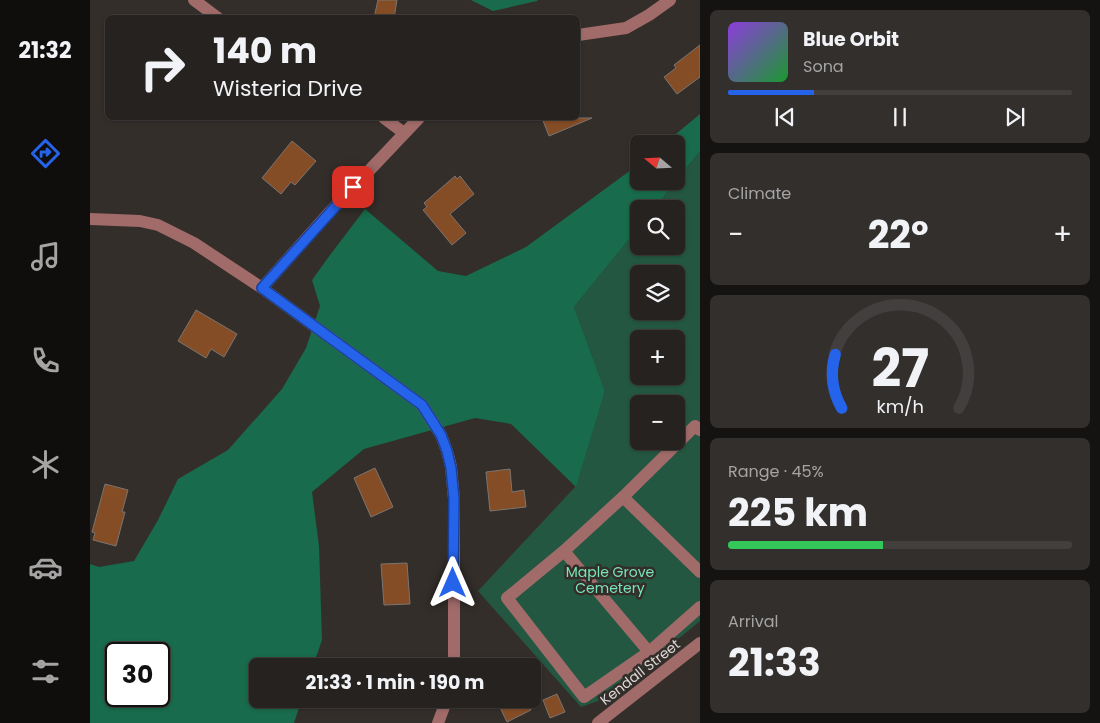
<!DOCTYPE html>
<meta charset="utf-8">
<style>
:root{--surface:#262220;--page:#322f2d;--text:#f1f3f6;--muted:#a4a4a5;--line:#423f3e;--accent:#2563eb}
body{margin:0;font-family:Poppins,sans-serif;background:var(--page);color:var(--text);height:100vh;display:flex;flex-direction:column;font-size:19px;white-space:nowrap}
*{box-sizing:border-box;margin:0}
p{font-size:16px;color:var(--muted)}
.icon{flex:none;width:28px;height:28px;fill:none;stroke:currentColor;stroke-width:2;stroke-linecap:round;stroke-linejoin:round}
.map{position:relative;flex:1;overflow:hidden}
.details{display:flex;flex-direction:column;gap:10px;padding:10px;background:#151312;width:400px}
.details>*{flex:none}
.banner{position:absolute;left:15px;top:15px;width:475px;height:105px;border-radius:8px;box-shadow:0 1px 4px #0004,0 0 0 1px var(--line);background:#262220;color:var(--text);overflow:hidden}
.needle{width:32px;rotate:289deg}
.buttons{position:absolute;left:540px;top:135px;display:grid;gap:10px}
.buttons a{display:grid;place-items:center;width:55px;height:55px;border-radius:8px;background:var(--surface);box-shadow:0 1px 4px #0004,0 0 0 1px var(--line);font-size:25px}
.speed{position:absolute;left:15px;top:642px;display:flex;gap:10px;font-size:25px;font-weight:700;text-align:center}
.speed>*{display:grid;place-content:center;width:65px;height:65px;border-radius:50%;background:var(--surface);box-shadow:0 1px 4px #0004,0 0 0 1px var(--line);line-height:1}
.speed .limit{border:2px solid #111;border-radius:8px;background:#fff;color:#111}
.pin{position:absolute;display:grid;place-items:center;width:42px;height:42px;color:#fff;margin:-21px;border-radius:10px;box-shadow:0 2px 8px #0006}
.me{position:absolute;width:55px;margin:-28px;rotate:0deg;stroke-linejoin:round;filter:drop-shadow(0 0 4px #0008)}
.turn{display:flex;align-items:center;gap:18px;height:105px;padding:0 25px;font-size:22px}
.turn .icon{width:65px;height:65px;stroke-width:2.5}
.turn b{display:block;font-size:35px;line-height:42px}
.big{font-size:38px;font-weight:700;line-height:1.1}
.details .tile{flex:1;display:flex;flex-direction:column;justify-content:center;gap:8px;min-width:0;padding:0 18px;border-radius:8px;background:var(--page)}
.details .dial{align-items:center;gap:0}
.dial svg{height:130px;overflow:visible;fill:none;stroke:var(--line);stroke-width:7;stroke-linecap:round;text-anchor:middle}
.dial text{fill:var(--text);stroke:none}
.song{display:flex;align-items:center;gap:15px}
.cover{width:60px;height:60px;border-radius:8px;background:linear-gradient(135deg,hsl(270 70% 55%),hsl(130 70% 35%))}
.played{height:5px;border-radius:2px;background:linear-gradient(90deg,var(--accent) 25%,var(--line) 25%)}
.keys{display:flex;justify-content:space-around;direction:ltr}
.heat{display:flex;justify-content:space-between;align-items:center;font-size:28px;direction:ltr}
.charge{height:8px;border-radius:4px;background:linear-gradient(90deg,#34c759 45%,var(--line) 0)}
.trip{position:absolute;left:159px;top:658px;width:292px;height:50px;border-radius:8px;background:var(--surface);box-shadow:0 1px 4px #0004,0 0 0 1px var(--line);font-weight:700;line-height:50px;text-align:center}
main{display:flex;flex:1;min-height:0}
.tab-bar{display:flex;flex-direction:column;width:90px;justify-content:space-around;align-items:center;background:#0f0e0d;color:var(--muted)}
.tab-bar .icon{width:35px;height:35px}
.tab-bar .active{color:var(--accent)}
.tab-bar b{font-size:22px;color:var(--text)}
.map>svg:first-child{display:block}
.green{fill:#245741;fill-rule:evenodd}
.forest{fill:#186b4c;fill-rule:evenodd}
.building{fill:#854d26;stroke:#7b7571}
.lines{fill:none;stroke-linecap:round;stroke-linejoin:round}
.minor{stroke:#a06b69;stroke-width:12}
.route-casing{stroke:#184099;stroke-width:12}
.route{stroke:#2563eb;stroke-width:9}
.labels{text-anchor:middle;stroke-width:5;stroke-linejoin:round;paint-order:stroke}
.park-label{font-size:14px;fill:#79e6b6;stroke:#332e2a}
.street-label{font-size:14px;fill:#dcd8d6;stroke:#332e2a}
</style>
<main>
<nav class="tab-bar">
<b>21:32</b>
<svg class="icon active" aria-label="directions" viewBox="0 0 24 24"><path d="M12 3l9 9-9 9-9-9zM9 14v-3h6M13 9l2 2-2 2"/></svg>
<svg class="icon" aria-label="music" viewBox="0 0 24 24"><path d="M9 18V5l10-2v13"/><circle cx="6" cy="18" r="3"/><circle cx="16" cy="16" r="3"/></svg>
<svg class="icon" aria-label="phone" viewBox="0 0 24 24"><path d="M5 4h4l2 5-3 2q2 4 5 5l2-3 5 2v4C11 20 4 13 5 4z"/></svg>
<svg class="icon" aria-label="climate" viewBox="0 0 24 24"><path d="M12 3v18M4 7l16 10M4 17L20 7"/></svg>
<svg class="icon" aria-label="car" viewBox="0 0 24 24"><path d="M5 17H2v-5l4-1 3-4h7l3 4 3 1v5h-3M9 17h6M6 11h13"/><circle cx="7" cy="17" r="2"/><circle cx="17" cy="17" r="2"/></svg>
<svg class="icon" aria-label="filters" viewBox="0 0 24 24"><path d="M4 7h16M4 17h16"/><circle cx="9" cy="7" r="2"/><circle cx="15" cy="17" r="2"/></svg>
</nav>
<div class="map">
<svg width="610" height="723" viewBox="0 0 610 723">
<rect width="100%" height="100%" fill="#332e2a"/>
<!-- green -->
<path class="green" d="M610,151V621L516,698L491,707L388,591L486,486L515,391L484,307L549,227V246H586V209H564ZM549,274H586V311H549ZM549,339H586V376H549ZM549,404H586V441H549Z"/>
<!-- forest -->
<g class="forest">
<polygon points="381,0 448,0 447,1 403,11"/>
<polygon points="610,114 610,151 586,181 586,144 574,144"/>
<path d="M549,164V181H586L564,209H549V227L484,307L515,391L486,487L421,424L385,418L274,449L222,492L229,546L232,640L223,666H168V699H212L204,723H0V564L9,567L44,561L68,520L88,479L138,450L192,389L216,348L230,306L222,280L240,255L275,209L348,271L376,276L436,247ZM26,654H69V696H26Z"/>
</g>
<!-- building -->
<g class="building">
<polygon points="288,0 307,0 304,18 284,18"/>
<polygon points="610,45 610,77 587,94 574,77 586,68 584,65"/>
<polygon points="452,118 502,118 459,136"/>
<polygon points="202,141 226,161 205,185 201,182 191,194 172,178"/>
<polygon points="365,176 367,179 370,176 384,194 360,214 376,233 362,245 333,210 337,207 334,203"/>
<polygon points="106,310 147,334 134,357 121,349 116,358 88,341"/>
<polygon points="285,468 303,507 281,517 264,478"/>
<polygon points="420,469 422,492 434,490 436,507 400,511 396,472"/>
<polygon points="15,484 38,490 32,512 35,512 26,546 3,540 5,533 2,532"/>
<polygon points="317,563 320,604 294,605 291,564"/>
<polygon points="467,694 475,712 460,718 453,700"/>
<polygon points="406,699 436,699 441,710 417,722"/>
</g>
<g class="lines">
<!-- minor -->
<g class="minor">
<polyline points="104,0 128,18"/>
<polyline points="488,35 536,28 559,15 580,0"/>
<polyline points="294,118 314,133"/>
<polyline points="0,219 50,221 68,225 104,243 172,288 332,405 351,435 357,451 361,467 364,499 364,666"/>
<polyline points="172,288 238,214 329,118"/>
<polyline points="533,497 605,426 610,430"/>
<polyline points="474,551 559,652 494,697 417,598 474,551 533,497 610,572"/>
<polyline points="559,652 610,607"/>
<polyline points="348,723 357,699"/>
<polyline points="508,723 610,643"/>
</g>
</g>
<g class="lines">
<!-- route casing -->
<g class="route-casing">
<polyline id="route" points="263,187 172,288 332,405 351,435 357,451 361,468 364,499 363,583"/>
</g>
<!-- route -->
<use href="#route" class="route"/>
</g>
<g class="labels">
<!-- park labels -->
<g class="park-label">
<text x="520" y="577">Maple Grove<tspan x="520" dy="16">Cemetery</tspan></text>
</g>
<!-- street labels -->
<g class="street-label">
<text transform="translate(550 672) rotate(-38)" y="5">Kendall Street</text>
</g>
</g>
</svg>
<div class="buttons">
<a><svg class="needle" viewBox="-14 -14 28 28"><path d="M0-13l5 13h-10z" fill="#e53935"/><path d="M0 13l5-13h-10z" fill="#a4a4a5"/></svg></a>
<a><svg class="icon" aria-label="search" viewBox="0 0 24 24"><circle cx="10" cy="10" r="6"/><path d="M15 15l6 6"/></svg></a>
<a><svg class="icon" aria-label="layers" viewBox="0 0 24 24"><path d="M12 4l9 5-9 5-9-5zM3 14l9 5 9-5"/></svg></a>
<a>+</a>
<a>−</a>
</div>
<div class="speed"><div class="limit">30</div></div>
<div class="pin" style="left:263px;top:187px;background:#d93025"><svg class="icon" aria-label="arrive" viewBox="0 0 24 24"><path d="M6 21V4h12l-3 4 3 4H6"/></svg></div>
<svg class="me" style="left:363px;top:583px" viewBox="-20 -20 40 40"><path d="M0-17L14 15 0 8-14 15z" fill="#2563eb" stroke="#fff" stroke-width="4"/></svg>
<div class="trip">21:33 · 1 min · 190 m</div>
<div class="banner">
<div class="turn"><svg class="icon" aria-label="right" viewBox="0 0 24 24"><path d="M7 20v-9h11M14 6l5 5-5 5"/></svg><div><b>140 m</b>Wisteria Drive</div></div>
</div>
</div>
<section class="details">
<div class="tile">
<div class="song"><i class="cover"></i><div><b>Blue Orbit</b><p>Sona</p></div></div>
<div class="played"></div>
<div class="keys"><svg class="icon" aria-label="previous" viewBox="0 0 24 24"><path d="M18 5L8 12l10 7zM5 5v14"/></svg><svg class="icon" aria-label="pause" viewBox="0 0 24 24"><path d="M8 5v14M16 5v14"/></svg><svg class="icon" aria-label="next" viewBox="0 0 24 24"><path d="M6 5l10 7-10 7zM19 5v14"/></svg></div>
</div>
<div class="tile"><p>Climate</p>
<div class="heat"><a>−</a><b class="big">22°</b><a>+</a></div>
</div>
<div class="tile dial"><svg viewBox="0 0 100 80">
<path d="M14 69A42 42 0 1 1 86 69"/>
<path d="M14 69A42 42 0 0 1 10 36" stroke="#2563eb"/>
<text x="50" y="56" font-size="32" font-weight="700">27</text>
<text x="50" y="72" font-size="11">km/h</text>
</svg></div>
<div class="tile"><p>Range · 45%</p><b class="big">225 km</b><div class="charge"></div></div>
<div class="tile"><p>Arrival</p><b class="big">21:33</b></div>
</section>
</main>
